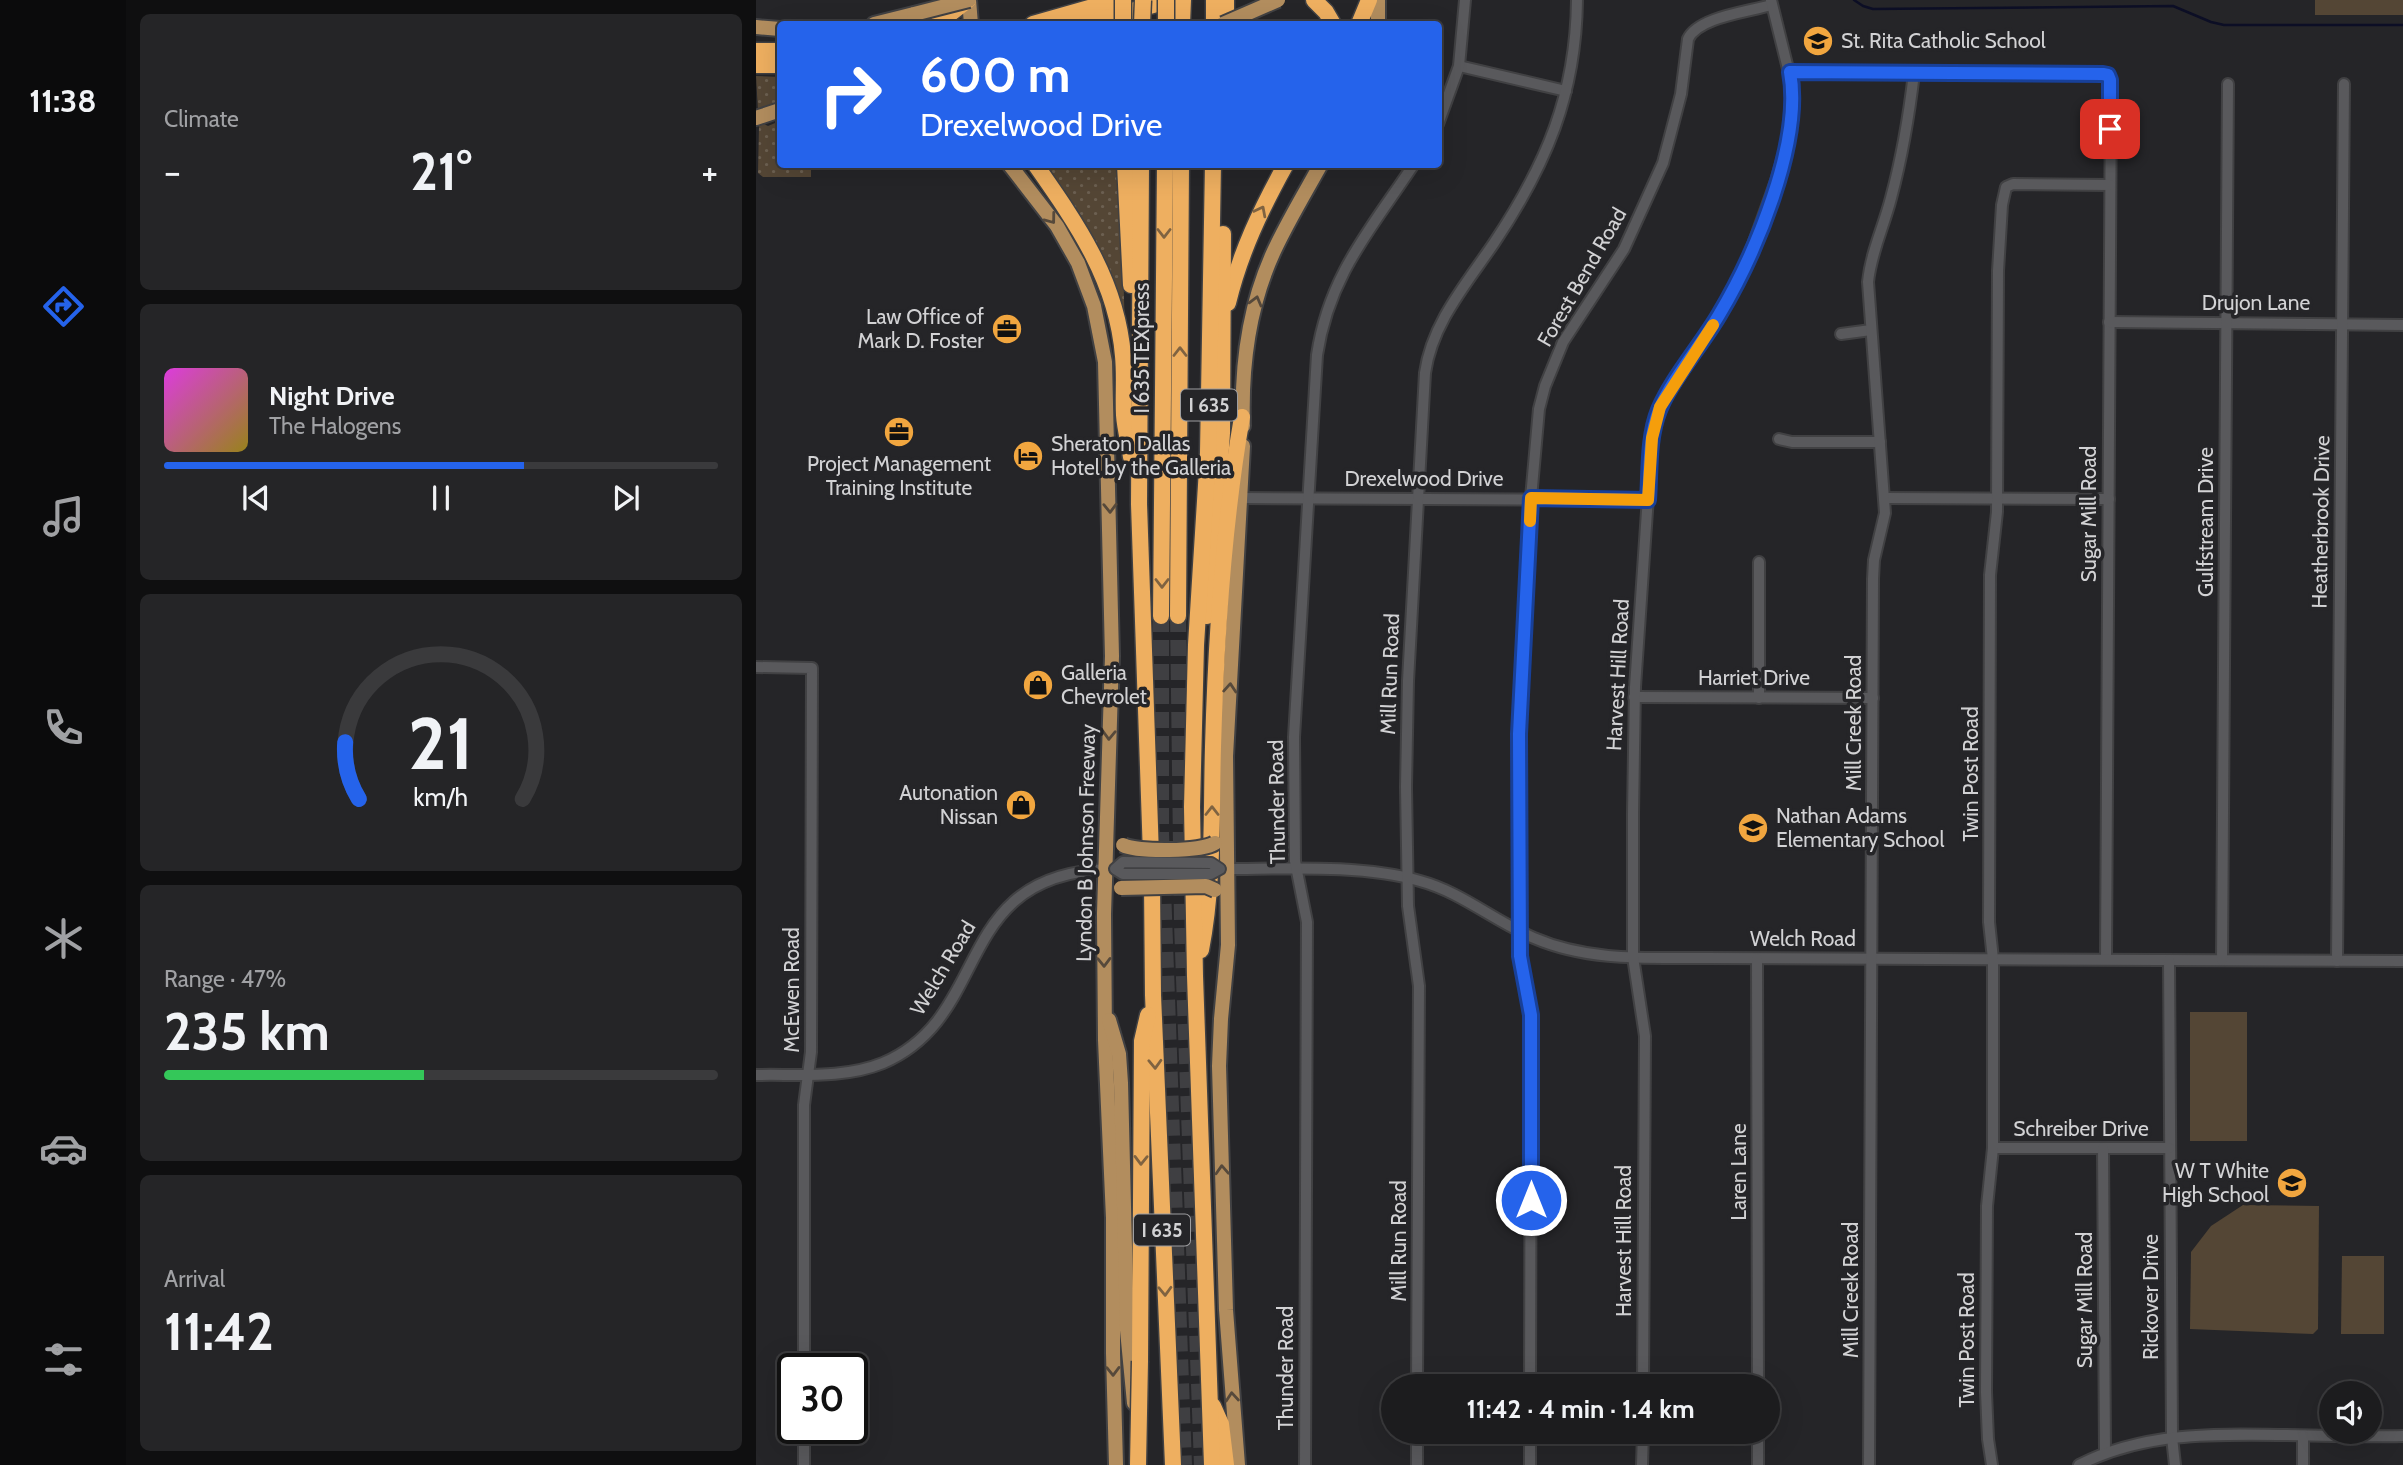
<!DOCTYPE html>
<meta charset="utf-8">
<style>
:root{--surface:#1c1c1e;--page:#252527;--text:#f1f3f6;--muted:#a0a1a4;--line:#3a3a3c;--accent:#2563eb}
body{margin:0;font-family:Cabin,sans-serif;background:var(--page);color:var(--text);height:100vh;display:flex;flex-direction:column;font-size:26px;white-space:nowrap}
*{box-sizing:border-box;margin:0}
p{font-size:23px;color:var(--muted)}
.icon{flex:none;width:38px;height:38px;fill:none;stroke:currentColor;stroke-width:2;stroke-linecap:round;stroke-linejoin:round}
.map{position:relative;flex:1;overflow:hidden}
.details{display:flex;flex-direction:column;gap:14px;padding:14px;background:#0f0f10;width:630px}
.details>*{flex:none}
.top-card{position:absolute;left:21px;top:21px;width:665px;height:147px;border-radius:7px;box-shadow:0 7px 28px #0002,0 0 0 2px var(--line);background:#2563eb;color:#fff;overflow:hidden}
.fabs{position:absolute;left:1563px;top:1381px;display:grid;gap:14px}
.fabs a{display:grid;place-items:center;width:63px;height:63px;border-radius:50%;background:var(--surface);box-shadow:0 7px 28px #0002,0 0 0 2px var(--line);font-size:35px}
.speed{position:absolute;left:21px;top:1353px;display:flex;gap:14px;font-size:35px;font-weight:700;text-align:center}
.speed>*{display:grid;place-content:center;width:91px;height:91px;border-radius:50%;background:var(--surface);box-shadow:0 7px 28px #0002,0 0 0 2px var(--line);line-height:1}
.speed .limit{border:4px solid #111;border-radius:10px;background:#fff;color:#111}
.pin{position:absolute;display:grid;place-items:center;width:60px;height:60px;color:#fff;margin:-30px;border-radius:14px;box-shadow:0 4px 10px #0006}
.me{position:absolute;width:77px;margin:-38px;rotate:0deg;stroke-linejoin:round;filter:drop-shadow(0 0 5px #0008)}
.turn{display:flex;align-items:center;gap:24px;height:147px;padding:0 28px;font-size:32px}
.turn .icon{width:91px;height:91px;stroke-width:2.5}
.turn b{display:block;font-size:49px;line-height:60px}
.big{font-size:52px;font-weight:800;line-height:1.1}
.details .tile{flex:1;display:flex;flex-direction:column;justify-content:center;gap:10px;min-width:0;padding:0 24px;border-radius:10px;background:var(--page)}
.details .dial{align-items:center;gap:0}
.dial svg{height:182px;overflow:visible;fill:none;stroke:var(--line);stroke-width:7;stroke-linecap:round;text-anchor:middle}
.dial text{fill:var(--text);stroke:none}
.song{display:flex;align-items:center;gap:21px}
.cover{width:84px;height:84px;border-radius:10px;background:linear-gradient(135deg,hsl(300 70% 55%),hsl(50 70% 35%))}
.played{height:7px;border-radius:4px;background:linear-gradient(90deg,var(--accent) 65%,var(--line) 65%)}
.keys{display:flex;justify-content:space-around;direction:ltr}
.heat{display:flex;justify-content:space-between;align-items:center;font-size:38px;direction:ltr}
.charge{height:10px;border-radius:5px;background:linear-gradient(90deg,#34c759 47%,var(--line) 0)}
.trip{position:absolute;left:625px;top:1374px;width:399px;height:70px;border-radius:35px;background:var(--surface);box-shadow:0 7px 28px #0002,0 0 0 2px var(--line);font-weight:800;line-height:70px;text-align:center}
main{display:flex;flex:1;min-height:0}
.tab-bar{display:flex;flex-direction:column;width:126px;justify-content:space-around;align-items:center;background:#0b0b0c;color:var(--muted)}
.tab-bar .icon{width:49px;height:49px}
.tab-bar .selected{color:var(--accent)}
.tab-bar b{font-size:32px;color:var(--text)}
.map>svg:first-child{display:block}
.grass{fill:url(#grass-dots)}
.park{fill:#544635}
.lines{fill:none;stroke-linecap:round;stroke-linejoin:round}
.stream{stroke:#0c0e25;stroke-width:2.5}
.highway-tunnel{stroke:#3f3f42;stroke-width:16;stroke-dasharray:16 8;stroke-linecap:butt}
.minor-casing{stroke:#414143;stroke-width:14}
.major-casing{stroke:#414143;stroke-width:18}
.highway-casing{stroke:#414143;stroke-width:19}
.minor{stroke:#59595c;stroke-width:10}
.major{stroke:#b28d5e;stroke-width:14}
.highway{stroke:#eeaf60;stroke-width:16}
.minor-bridge-casing{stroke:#414143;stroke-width:14;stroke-linecap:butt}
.major-bridge-casing{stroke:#414143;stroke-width:18;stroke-linecap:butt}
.highway-bridge-casing{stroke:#414143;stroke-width:19;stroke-linecap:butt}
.minor-bridge{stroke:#59595c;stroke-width:10}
.major-bridge{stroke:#b28d5e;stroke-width:14}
.highway-bridge{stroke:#eeaf60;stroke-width:16}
.oneway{stroke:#7f6341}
.oneway2{stroke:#56493b}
.route-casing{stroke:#184099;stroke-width:18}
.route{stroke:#2563eb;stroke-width:12}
.slow{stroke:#f59e0b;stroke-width:12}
.labels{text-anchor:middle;stroke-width:7;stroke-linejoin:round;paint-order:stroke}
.shield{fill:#252528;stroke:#9e9ea0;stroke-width:2}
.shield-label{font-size:19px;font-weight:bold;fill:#d2d2d4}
.poi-label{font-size:21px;fill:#d2d2d4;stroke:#252528;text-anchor:start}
.street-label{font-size:21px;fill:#d2d2d4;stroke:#252528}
</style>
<main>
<nav class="tab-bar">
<b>11:38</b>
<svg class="icon selected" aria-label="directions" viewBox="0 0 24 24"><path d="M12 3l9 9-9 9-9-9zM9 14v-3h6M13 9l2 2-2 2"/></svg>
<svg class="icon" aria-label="music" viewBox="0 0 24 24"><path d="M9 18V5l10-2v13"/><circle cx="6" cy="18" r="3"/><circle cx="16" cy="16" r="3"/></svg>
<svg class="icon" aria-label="phone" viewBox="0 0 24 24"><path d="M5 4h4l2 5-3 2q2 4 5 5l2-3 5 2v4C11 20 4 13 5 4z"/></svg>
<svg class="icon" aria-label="climate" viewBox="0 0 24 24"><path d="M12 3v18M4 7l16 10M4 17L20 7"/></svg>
<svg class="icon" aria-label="car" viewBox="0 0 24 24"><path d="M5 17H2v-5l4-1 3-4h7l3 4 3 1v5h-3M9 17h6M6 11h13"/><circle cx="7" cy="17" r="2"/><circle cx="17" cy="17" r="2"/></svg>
<svg class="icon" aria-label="filters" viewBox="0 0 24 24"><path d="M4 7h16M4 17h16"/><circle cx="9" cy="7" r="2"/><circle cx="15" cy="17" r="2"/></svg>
</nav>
<section class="details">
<div class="tile"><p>Climate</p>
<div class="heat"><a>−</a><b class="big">21°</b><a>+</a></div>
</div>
<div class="tile">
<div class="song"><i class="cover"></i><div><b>Night Drive</b><p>The Halogens</p></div></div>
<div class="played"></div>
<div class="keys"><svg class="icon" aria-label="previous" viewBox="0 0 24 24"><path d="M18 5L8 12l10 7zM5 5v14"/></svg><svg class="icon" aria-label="pause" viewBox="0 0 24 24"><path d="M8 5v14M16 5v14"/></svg><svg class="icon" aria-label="next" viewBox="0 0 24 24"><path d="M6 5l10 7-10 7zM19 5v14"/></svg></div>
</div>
<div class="tile dial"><svg viewBox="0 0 100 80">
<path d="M14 69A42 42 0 1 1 86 69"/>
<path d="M14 69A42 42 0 0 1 8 44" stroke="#2563eb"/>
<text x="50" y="56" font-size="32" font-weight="700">21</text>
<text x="50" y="72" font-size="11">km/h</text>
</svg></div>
<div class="tile"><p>Range · 47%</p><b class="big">235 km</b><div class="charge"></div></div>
<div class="tile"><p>Arrival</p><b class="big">11:42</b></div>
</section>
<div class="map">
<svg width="1647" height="1465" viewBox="0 0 1647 1465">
<defs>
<pattern id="grass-dots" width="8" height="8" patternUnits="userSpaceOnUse" patternTransform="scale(1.75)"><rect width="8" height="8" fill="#544635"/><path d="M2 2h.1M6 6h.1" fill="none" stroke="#6c6051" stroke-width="1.8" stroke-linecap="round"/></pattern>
</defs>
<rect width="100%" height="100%" fill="#252528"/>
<!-- grass -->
<g class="grass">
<polygon points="0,76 24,77 24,104 2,111"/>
<polygon points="24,121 24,164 55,165 55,177 7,177 2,173 3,126 8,124 12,126"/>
<polygon points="285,165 364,165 369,332"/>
</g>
<!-- park -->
<g class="park">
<rect x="1559" y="0" width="88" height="15"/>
<rect x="1434" y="1012" width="57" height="129"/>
<polygon points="1487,1205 1563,1206 1562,1329 1557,1334 1434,1329 1435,1252 1455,1226"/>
<polygon points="1586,1256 1628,1256 1628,1334 1585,1334"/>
</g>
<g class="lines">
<!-- stream -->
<polyline class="stream" points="1098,0 1107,6 1117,9 1417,6 1455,22 1468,25 1647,25"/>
<!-- highway-tunnel -->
<g class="highway-tunnel">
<polyline points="405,616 405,833 428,1465"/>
<polyline points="422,616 426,924 446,1465"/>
</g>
<!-- minor casing -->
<g class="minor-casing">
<g id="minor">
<polyline points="703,66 810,91"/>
<polyline points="1034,72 1339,73 1352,75 1355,80 1350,959"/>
<polyline points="682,124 703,66 709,0"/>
<polyline points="1353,322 1647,325"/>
<polyline points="1085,334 1115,330"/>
<polyline points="1023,439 1036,442 1124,442"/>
<polyline points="485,498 892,500"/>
<polyline points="1128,498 1353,499"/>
<polyline points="0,667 56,668 55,1052 48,1105 48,1368"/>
<polyline points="878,697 1117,698"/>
<polyline points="1003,698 1003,562"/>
<path d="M467,869C528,869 604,864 664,881C705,892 738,921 778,938C831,961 890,958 946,958L1647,961"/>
<polyline points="1001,959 1002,1386"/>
<polyline points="1413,960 1416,1437 1419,1465"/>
<polyline points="1466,960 1472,84"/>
<polyline points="1581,961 1588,84"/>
<path d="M0,1075C42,1074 88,1079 127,1063C239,1015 193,874 354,869"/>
<polyline points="1237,1148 1413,1148"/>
<polyline points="1347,1148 1349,1452"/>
<path d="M661,1386L663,986L652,906L650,787L652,681L669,373C676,323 711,283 738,243C790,165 820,95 821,0"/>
<path d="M774,1386L775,1015L764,956L763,734L775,498L783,409L789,386L807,342L868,249L907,163L925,94L932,39C942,17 992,12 1015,5"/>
<polyline points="887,1386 889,1036 877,957 877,814 879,687 896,438 904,407 964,314 990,264 1021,178 1034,131 1037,89 1015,0"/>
<polyline points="1002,1432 1002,1465"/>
<polyline points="48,1465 48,1428"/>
<path d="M549,1465L551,922L539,861L538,737L561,355C573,275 615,229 658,164"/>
<polyline points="661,1465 661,1432"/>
<polyline points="774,1465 774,1432"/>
<polyline points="886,1465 887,1432"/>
<path d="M1113,1465L1117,579L1118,560L1129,513L1112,282C1115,252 1128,226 1135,198C1146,157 1153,116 1158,73"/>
<polyline points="1236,1465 1232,1439 1230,1392 1231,1206 1237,1148 1237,959 1233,922 1234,575 1241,512 1242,271 1246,205 1250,187 1257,184 1354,185"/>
<path d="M1323,1465C1388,1432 1458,1434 1528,1435C1568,1436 1607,1437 1647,1436"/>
<polyline points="1547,1465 1547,1436"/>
</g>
</g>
<!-- major casing -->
<g class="major-casing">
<g id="major">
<polyline points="213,0 215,24"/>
<polyline points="622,0 622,24"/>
<polyline points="118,24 158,14"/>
<polyline points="0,27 24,29"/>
<polyline points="0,118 24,110"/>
<polyline points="253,164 301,226 322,263 338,306 349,362 356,656 348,914 349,1040 357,1218 357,1353 360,1465"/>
<path d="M487,426C485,367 493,305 518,251C532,221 549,193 565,164"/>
<polyline points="353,1020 363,1054 365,1083 371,1330 378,1403"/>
<polyline points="482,1465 470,1310 463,1066 465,1019 472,945 470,756 487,446"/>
</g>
</g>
<!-- highway casing -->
<g class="highway-casing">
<g id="highway">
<polyline points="558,0 570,12 577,24"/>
<polyline points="181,24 212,0"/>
<polyline points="277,24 361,0"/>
<polyline points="329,24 415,0"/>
<polyline points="426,24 427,0"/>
<polyline points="458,24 458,0"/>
<polyline points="470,24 470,0"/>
<polyline points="603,24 613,0"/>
<polyline points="0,51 24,51"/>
<polyline points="0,65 24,65"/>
<path d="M279,164C321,224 361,281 367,356C369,376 367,395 368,415C369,429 373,443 375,457"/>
<polyline points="369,164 375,285"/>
<polyline points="385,164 383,504 396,885 397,995 417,1465"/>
<path d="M472,303C484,253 505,209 530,164"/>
<polyline points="405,616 409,164"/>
<polyline points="422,616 425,164"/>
<polyline points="451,616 454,608 466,433 467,234"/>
<path d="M445,950C458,883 455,815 457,747C460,637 467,526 486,417"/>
<polyline points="384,1361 386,1041 392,1015"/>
<polyline points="457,1406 465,1424 470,1465"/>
<polyline points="456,1465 439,976 436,807 440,645 452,453 457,164"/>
</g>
</g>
<!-- minor -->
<use href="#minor" class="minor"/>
<!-- major -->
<use href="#major" class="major"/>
<!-- highway -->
<use href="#highway" class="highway"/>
<!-- minor-bridge casing -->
<g class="minor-bridge-casing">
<polygon id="minor-bridge" points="367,862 455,863 464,869 455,874 367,874 359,869"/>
</g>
<!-- major-bridge casing -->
<g class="major-bridge-casing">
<g id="major-bridge">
<polyline points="158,14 213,0"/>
<polyline points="467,24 522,0"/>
<path d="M367,845C380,852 446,852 459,843"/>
<polyline points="365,888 450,886 459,890"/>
</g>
</g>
<!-- highway-bridge casing -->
<g class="highway-bridge-casing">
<g id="highway-bridge">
<polyline points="367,0 367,24"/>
<polyline points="410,21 410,0"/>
<polyline points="386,24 387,0"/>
<polyline points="382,1465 384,1361"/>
</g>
</g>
<!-- minor-bridge -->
<use href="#minor-bridge" class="minor-bridge"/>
<!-- major-bridge -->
<use href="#major-bridge" class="major-bridge"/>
<!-- highway-bridge -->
<use href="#highway-bridge" class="highway-bridge"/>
</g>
<!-- one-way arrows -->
<defs><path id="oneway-chevron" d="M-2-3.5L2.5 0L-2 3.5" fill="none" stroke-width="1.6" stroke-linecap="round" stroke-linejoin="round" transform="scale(1.75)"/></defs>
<g class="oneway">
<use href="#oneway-chevron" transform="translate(505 211) rotate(-63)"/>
<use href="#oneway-chevron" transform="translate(408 233) rotate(90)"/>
<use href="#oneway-chevron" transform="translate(424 352) rotate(-90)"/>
<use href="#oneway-chevron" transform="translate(406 583) rotate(90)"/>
<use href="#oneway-chevron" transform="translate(456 811) rotate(-90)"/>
<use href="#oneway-chevron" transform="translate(399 1064) rotate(88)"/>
<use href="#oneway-chevron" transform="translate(385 1160) rotate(91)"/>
<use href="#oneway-chevron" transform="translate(409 1291) rotate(88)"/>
</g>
<g class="oneway2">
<use href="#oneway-chevron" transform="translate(295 219) rotate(53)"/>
<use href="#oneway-chevron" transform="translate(500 301) rotate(-75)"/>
<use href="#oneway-chevron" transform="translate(354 508) rotate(89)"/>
<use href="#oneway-chevron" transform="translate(474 688) rotate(-86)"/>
<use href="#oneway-chevron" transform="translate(353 735) rotate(92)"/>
<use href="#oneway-chevron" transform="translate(348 962) rotate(89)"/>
<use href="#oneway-chevron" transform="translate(466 1170) rotate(-93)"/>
<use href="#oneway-chevron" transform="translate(357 1371) rotate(89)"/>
<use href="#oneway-chevron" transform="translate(476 1397) rotate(-95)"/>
</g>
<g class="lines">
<!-- route casing -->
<g class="route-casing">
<path id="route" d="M775,1200V1015L764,956L763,734L775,498L892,500C894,471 892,437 903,410C915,380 946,344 963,315C999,255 1047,142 1034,72L1347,74L1352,75L1354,80V129"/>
</g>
<!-- route -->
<use href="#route" class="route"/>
<!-- slow -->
<polyline class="slow" points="774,521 775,498 892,500 896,438 904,407 957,325"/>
</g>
<!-- icons -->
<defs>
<g id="school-disc" transform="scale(1.575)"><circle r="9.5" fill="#f1a63f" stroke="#252528"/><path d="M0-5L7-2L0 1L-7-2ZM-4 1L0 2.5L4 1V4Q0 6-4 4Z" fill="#111"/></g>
<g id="office-disc" transform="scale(1.575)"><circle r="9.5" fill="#f1a63f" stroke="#252528"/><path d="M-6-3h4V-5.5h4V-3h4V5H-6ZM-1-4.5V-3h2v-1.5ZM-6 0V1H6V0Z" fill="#111"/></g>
<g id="hotel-disc" transform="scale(1.575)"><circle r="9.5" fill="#f1a63f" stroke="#252528"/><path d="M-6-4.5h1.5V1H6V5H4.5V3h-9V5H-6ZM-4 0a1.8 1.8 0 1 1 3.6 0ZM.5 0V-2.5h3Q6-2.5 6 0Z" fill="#111"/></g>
<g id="shop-disc" transform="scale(1.575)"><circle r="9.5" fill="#f1a63f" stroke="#252528"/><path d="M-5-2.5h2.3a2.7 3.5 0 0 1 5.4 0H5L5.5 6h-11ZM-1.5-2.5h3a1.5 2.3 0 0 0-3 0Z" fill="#111"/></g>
</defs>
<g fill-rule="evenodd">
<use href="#school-disc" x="1062" y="41"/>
<use href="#office-disc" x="251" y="329"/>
<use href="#office-disc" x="143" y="432"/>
<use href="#hotel-disc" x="272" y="456"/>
<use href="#shop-disc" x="282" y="685"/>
<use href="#shop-disc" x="265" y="805"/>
<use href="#school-disc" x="997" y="828"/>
<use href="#school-disc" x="1536" y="1183"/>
</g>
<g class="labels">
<!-- shield labels -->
<g class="shield">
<rect x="425" y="389.5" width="56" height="31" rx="5"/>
<rect x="378" y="1214.5" width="56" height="31" rx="5"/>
</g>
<g class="shield-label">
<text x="453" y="412">I 635</text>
<text x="406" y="1237">I 635</text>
</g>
<!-- poi labels -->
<g class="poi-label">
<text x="1085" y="48">St. Rita Catholic School</text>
<text x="228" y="324" text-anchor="end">Law Office of<tspan x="228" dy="24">Mark D. Foster</tspan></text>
<text x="295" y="451">Sheraton Dallas<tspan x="295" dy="24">Hotel by the Galleria</tspan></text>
<text x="143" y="471" text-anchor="middle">Project Management<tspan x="143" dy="24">Training Institute</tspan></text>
<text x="305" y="680">Galleria<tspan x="305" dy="24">Chevrolet</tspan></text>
<text x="242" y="800" text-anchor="end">Autonation<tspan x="242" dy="24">Nissan</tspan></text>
<text x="1020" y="823">Nathan Adams<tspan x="1020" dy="24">Elementary School</tspan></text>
<text x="1513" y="1178" text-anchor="end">W T White<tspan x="1513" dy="24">High School</tspan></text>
</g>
<!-- street labels -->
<g class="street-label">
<text transform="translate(826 277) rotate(-60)" y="7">Forest Bend Road</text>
<text x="1500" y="310">Drujon Lane</text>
<text transform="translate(386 348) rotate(-90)" y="7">I 635 TEXpress</text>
<text x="668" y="486">Drexelwood Drive</text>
<text transform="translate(1333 514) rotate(-90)" y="7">Sugar Mill Road</text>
<text transform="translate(1450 522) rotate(-90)" y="7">Gulfstream Drive</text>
<text transform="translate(1565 522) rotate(-89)" y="7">Heatherbrook Drive</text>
<text transform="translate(634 674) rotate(-88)" y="7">Mill Run Road</text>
<text transform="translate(862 675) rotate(-87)" y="7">Harvest Hill Road</text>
<text x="998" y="685">Harriet Drive</text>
<text transform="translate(1098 723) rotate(-90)" y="7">Mill Creek Road</text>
<text transform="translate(1215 774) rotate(-90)" y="7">Twin Post Road</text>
<text transform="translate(521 802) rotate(-91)" y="7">Thunder Road</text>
<text transform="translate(330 843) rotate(-89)" y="7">Lyndon B Johnson Freeway</text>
<text x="1047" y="946">Welch Road</text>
<text transform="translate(187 968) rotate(-59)" y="7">Welch Road</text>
<text transform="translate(36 990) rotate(-90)" y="7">McEwen Road</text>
<text x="1325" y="1136">Schreiber Drive</text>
<text transform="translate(983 1172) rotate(-90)" y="7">Laren Lane</text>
<text transform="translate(643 1241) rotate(-90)" y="7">Mill Run Road</text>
<text transform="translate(868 1241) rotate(-90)" y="7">Harvest Hill Road</text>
<text transform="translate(1095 1290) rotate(-90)" y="7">Mill Creek Road</text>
<text transform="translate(1395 1297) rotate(-90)" y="7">Rickover Drive</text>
<text transform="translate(1329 1300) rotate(-90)" y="7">Sugar Mill Road</text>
<text transform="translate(1211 1340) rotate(-90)" y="7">Twin Post Road</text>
<text transform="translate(530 1368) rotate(-90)" y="7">Thunder Road</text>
</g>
</g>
</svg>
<div class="fabs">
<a><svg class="icon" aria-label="sound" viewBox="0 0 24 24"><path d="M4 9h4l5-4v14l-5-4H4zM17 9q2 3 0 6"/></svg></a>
</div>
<div class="speed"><div class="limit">30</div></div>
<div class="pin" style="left:1354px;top:129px;background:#d93025"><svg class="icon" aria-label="arrive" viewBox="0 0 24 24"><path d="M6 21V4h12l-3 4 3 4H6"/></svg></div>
<svg class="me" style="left:775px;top:1200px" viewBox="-20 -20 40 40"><circle r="17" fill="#2563eb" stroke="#fff" stroke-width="3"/><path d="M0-11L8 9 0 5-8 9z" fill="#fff"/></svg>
<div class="trip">11:42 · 4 min · 1.4 km</div>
<div class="top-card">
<div class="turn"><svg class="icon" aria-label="right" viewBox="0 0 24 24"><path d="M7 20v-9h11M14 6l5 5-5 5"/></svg><div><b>600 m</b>Drexelwood Drive</div></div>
</div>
</div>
</main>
